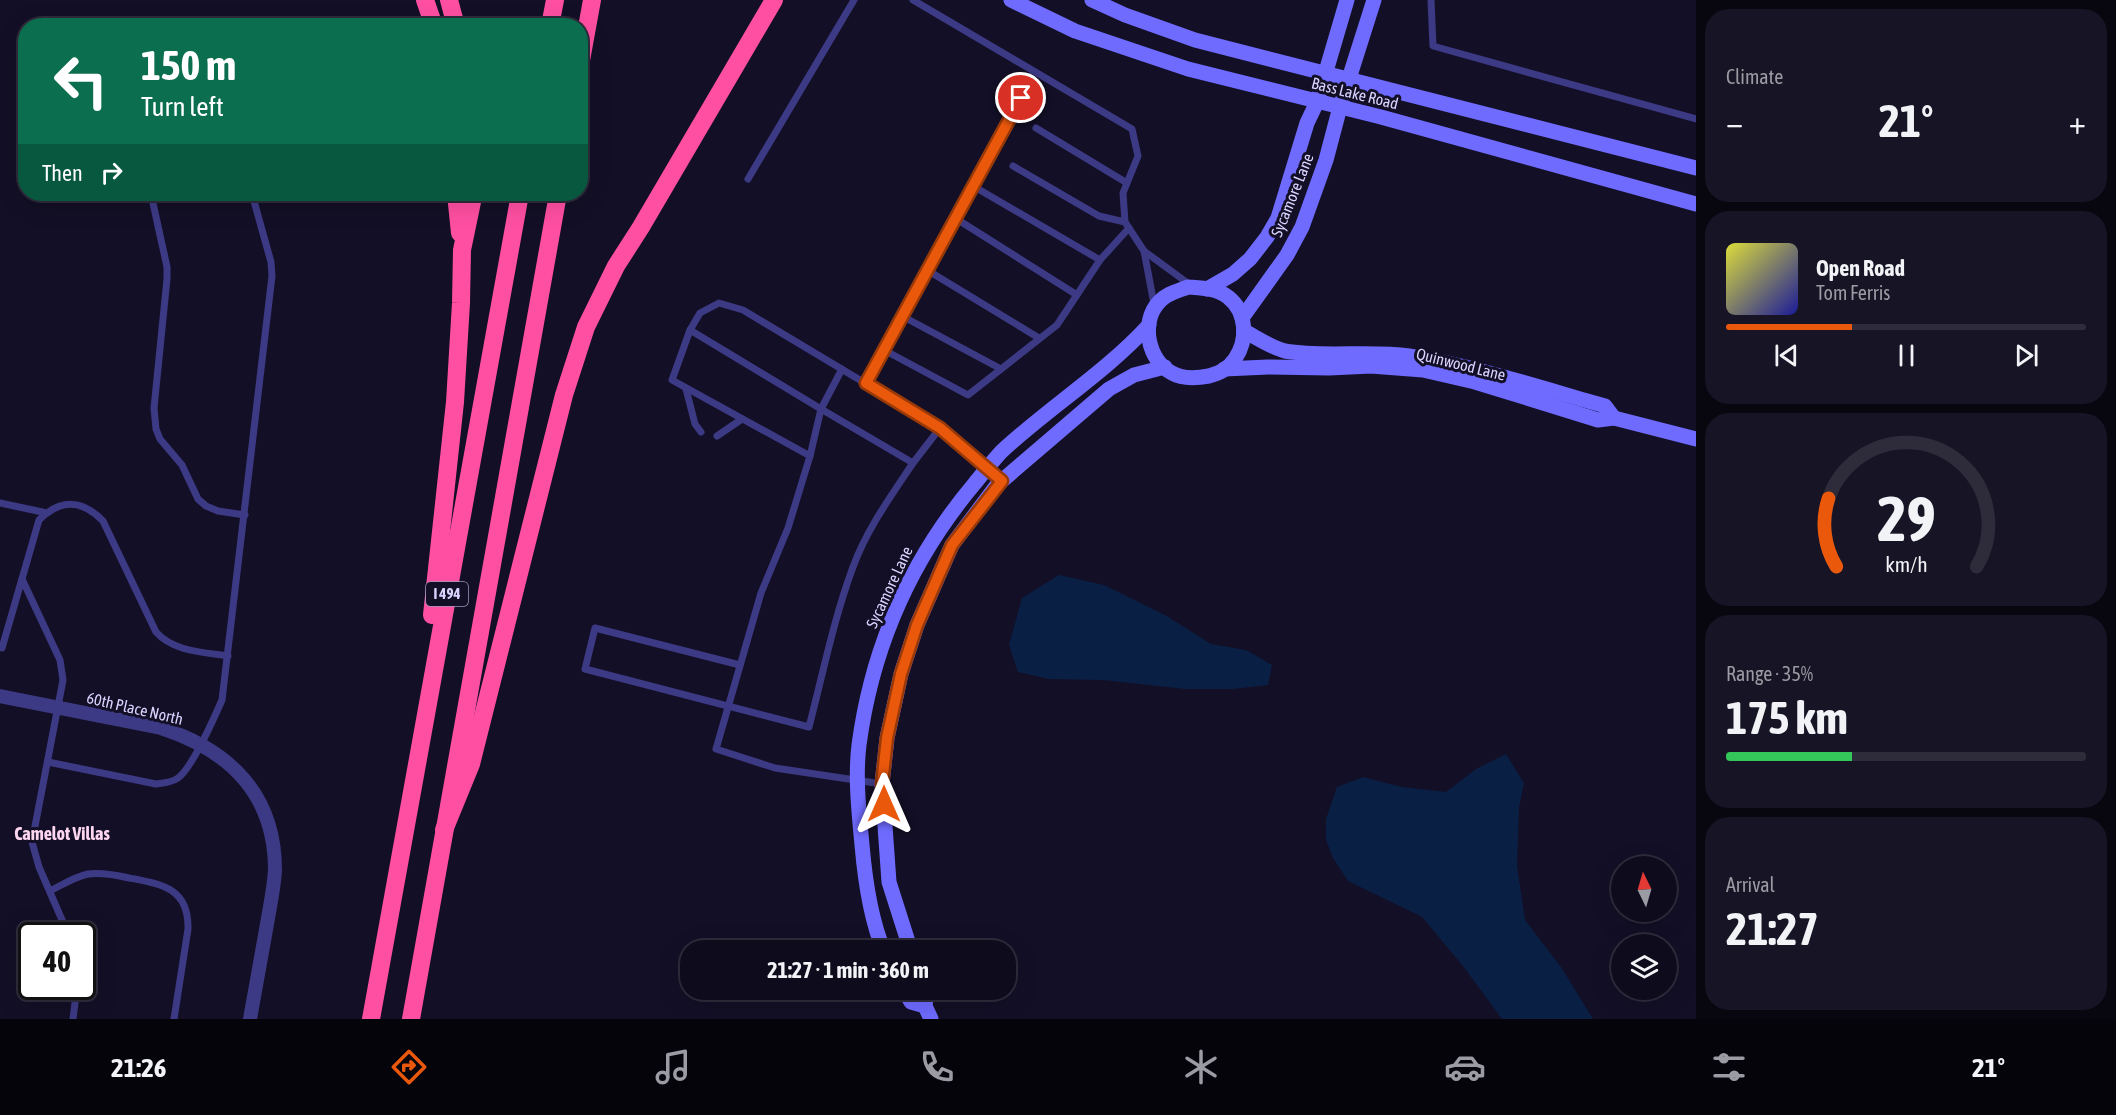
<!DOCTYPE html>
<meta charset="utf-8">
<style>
:root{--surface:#0e0b1c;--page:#171425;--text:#f1f3f6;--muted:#9b9ba3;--line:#2e2b3b;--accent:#ea580c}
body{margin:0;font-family:"Asap Condensed",sans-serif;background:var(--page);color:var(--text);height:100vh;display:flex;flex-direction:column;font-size:22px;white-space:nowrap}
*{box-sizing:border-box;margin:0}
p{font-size:20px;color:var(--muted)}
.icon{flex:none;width:33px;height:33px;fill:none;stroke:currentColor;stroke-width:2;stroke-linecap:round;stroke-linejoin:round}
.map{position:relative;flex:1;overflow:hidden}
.drawer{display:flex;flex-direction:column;gap:9px;padding:9px;background:#08060f;width:420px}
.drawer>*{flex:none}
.hud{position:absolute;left:18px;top:18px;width:570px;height:183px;border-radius:24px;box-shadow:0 6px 24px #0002,0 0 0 2px var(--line);background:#0b6e4f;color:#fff;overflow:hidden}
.needle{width:39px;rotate:355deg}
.controls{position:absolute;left:1611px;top:856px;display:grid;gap:12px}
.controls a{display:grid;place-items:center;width:66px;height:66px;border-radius:50%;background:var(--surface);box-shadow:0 6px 24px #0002,0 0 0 2px var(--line);font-size:30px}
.speed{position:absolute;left:18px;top:922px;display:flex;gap:12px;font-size:30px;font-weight:700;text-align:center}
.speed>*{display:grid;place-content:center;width:78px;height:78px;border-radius:50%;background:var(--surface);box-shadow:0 6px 24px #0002,0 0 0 2px var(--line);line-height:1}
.speed .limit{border:3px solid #111;border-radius:9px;background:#fff;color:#111}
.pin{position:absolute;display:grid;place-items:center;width:51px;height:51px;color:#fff;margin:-26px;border:3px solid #fff;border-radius:50%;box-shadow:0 2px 6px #0007}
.me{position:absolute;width:66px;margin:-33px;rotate:0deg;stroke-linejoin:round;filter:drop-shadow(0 0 4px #0008)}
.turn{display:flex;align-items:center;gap:21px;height:126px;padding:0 24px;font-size:27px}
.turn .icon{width:78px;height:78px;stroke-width:2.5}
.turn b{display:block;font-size:42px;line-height:51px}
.then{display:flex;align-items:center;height:57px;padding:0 24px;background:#0003;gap:12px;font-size:22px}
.big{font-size:45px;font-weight:700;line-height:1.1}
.drawer .card{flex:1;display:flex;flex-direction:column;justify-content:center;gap:9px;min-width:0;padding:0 21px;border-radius:24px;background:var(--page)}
.drawer .dial{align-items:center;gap:0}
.dial svg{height:156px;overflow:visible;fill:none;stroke:var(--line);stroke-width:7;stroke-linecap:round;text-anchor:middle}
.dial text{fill:var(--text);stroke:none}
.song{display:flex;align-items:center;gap:18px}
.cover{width:72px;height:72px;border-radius:9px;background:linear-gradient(135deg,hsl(60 70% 55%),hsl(240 70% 35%))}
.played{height:6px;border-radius:3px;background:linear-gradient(90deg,var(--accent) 35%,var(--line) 35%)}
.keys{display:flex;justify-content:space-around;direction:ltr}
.heat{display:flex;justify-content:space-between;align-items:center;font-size:33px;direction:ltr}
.charge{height:9px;border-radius:4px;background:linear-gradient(90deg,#34c759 35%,var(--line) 0)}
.trip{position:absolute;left:680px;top:940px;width:336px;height:60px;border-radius:24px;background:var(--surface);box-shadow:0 6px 24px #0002,0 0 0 2px var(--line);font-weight:700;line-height:60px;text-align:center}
.menu{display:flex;height:96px;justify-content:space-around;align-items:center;background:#06040b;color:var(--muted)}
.menu .icon{width:42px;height:42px}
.menu .selected{color:var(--accent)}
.menu b{font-size:27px;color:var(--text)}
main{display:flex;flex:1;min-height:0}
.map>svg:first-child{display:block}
.water{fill:#0a1f44}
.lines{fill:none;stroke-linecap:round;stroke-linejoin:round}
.lane{stroke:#3d3a85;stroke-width:7}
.street{stroke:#3d3a85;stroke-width:14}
.secondary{stroke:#6f6bff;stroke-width:15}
.highway{stroke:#ff4fa3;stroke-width:18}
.route-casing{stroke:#983908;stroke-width:15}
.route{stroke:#ea580c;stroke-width:10}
.labels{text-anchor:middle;stroke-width:6;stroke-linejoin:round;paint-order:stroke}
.shield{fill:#130f26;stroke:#9e99be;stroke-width:1.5}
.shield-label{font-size:15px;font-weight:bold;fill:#d9d4ff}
.street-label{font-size:16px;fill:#d9d4ff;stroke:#130f26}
.neighbourhood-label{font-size:18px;font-weight:bold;fill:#ffd6f0;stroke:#130f26}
</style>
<main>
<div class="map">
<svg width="1696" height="1019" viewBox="0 0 1696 1019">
<rect width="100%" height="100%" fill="#130f26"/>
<!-- water -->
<g class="water">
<polygon points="1059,575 1104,585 1165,615 1211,644 1246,650 1272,665 1268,685 1233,689 1185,689 1103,680 1049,679 1018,672 1009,645 1022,598"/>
<polygon points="1506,754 1524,783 1519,808 1517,866 1525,920 1561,967 1593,1019 1502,1019 1463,966 1422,917 1348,881 1333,858 1326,840 1326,819 1337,787 1363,777 1402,787 1446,792 1476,769"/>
</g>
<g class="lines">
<!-- lane -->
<g class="lane">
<polyline points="913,0 1132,129 1138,156 1123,193 1125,222 1144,251 1189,284"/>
<polyline points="1431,0 1433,46 1696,119"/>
<polyline points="1036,128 1127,183"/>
<polyline points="1013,166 1099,216 1125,222"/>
<polyline points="748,179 854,0"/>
<polyline points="973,186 1100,260 1129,228"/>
<polyline points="151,194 167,267 167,279 154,408 156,429 160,439 182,465 198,499 206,506 218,511 245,515"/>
<polyline points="955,218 1077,295"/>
<polyline points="1144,251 1154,304"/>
<polyline points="927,270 1039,338"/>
<polyline points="902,316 1001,369"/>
<polyline points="690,330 700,313 719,303 743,310 940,428"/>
<polyline points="884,350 968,395 1057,325 1100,260"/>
<polyline points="865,383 1021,98"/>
<polyline points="686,389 695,424 701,432"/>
<polyline points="717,436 742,419"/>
<polyline points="810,456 672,380 690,330 821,409 842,369"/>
<polyline points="0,503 47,513"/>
<polyline points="22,579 60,660 63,680 32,842 39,867 69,936"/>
<path d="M2,648L39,520C60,499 82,499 103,521L156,632C174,652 203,652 228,656"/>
<path d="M740,665L595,628L585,669L809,727C823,673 834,618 853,567C867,529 891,496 913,463"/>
<path d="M48,762L156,784C163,783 171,783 178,778C192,768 215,716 222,700L272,276L271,262L252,194"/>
<polyline points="882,784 775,768 716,749 761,593 788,528 810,456 821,409 913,463 940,428 1002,481"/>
<path d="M50,891C62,885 74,877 88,874C102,872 116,875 129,878C162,884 189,888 188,929L174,1019"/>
<polyline points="73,1019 77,987"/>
</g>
<!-- street -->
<path class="street" d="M0,696L161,728C229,750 275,794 275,870C274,888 270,906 267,924C261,956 256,987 250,1019"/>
<!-- secondary -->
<g class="secondary">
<polyline points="1011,0 1075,31 1188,69 1381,117 1696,204"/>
<polyline points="1092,0 1125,15 1195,40 1696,168"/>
<path d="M1188,287C1201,288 1216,288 1228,297C1247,312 1248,340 1235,359C1228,369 1220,373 1209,376C1198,378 1182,379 1172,373C1148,361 1140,322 1159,302C1167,293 1178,291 1188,287Z"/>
<polyline points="1207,289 1233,274 1250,259 1267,237 1278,218 1307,123 1317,102 1347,0"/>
<polyline points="1242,318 1287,255 1302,227 1326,160 1340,107 1374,0"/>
<path d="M1244,331C1256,337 1272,348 1285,351C1326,358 1368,350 1409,356C1475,366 1541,388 1605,406L1614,418"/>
<polyline points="1224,369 1268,367 1329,368 1371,366 1423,370 1475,382 1598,420 1614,418 1696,439"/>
<path d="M884,951C870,918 865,880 862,845C859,812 855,778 859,745C872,647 911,559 975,483C983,473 992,462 1001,452C1048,408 1105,373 1149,325"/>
<polyline points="911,951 889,882 882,784 887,738 901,674 917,625 952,545 997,485 1109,389 1134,375 1165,367"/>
<polyline points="904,990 911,1002 925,1006"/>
<polyline points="927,990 925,1006 931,1019"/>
</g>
<!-- highway -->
<g class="highway">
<polyline points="425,0 434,26"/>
<polyline points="449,0 456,26"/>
<polyline points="550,26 555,0"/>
<polyline points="580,66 592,0"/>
<polyline points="456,194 460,233"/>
<polyline points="432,615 455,402 461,303 462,250 472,202 472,194"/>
<polyline points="444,830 471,764 564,395 586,327 616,266 641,227 774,0"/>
<polyline points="371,1019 520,194"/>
<polyline points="411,1019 558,194"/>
</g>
</g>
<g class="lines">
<!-- route casing -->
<g class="route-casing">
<polyline id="route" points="884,804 882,784 887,738 901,674 917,625 952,545 1002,481 940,428 866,383 1021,98"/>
</g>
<!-- route -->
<use href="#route" class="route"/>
</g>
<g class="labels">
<!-- shield labels -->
<rect class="shield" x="426" y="582" width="42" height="24" rx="4.5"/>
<g class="shield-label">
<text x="447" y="599">I 494</text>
</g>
<!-- street labels -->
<g class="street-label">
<text transform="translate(1355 93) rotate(14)" y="6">Bass Lake Road</text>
<text transform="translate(1292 195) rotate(-68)" y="6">Sycamore Lane</text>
<text transform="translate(1461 364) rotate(14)" y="6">Quinwood Lane</text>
<text transform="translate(889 587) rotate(-65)" y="6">Sycamore Lane</text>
<text transform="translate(135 708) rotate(13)" y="6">60th Place North</text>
</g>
<!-- neighbourhood labels -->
<g class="neighbourhood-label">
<text x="62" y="840">Camelot Villas</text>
</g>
</g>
</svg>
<div class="controls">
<a><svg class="needle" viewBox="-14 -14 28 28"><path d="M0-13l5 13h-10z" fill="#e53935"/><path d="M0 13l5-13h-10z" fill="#9b9ba3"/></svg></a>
<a><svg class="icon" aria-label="layers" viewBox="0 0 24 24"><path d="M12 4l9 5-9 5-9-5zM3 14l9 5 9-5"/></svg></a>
</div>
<div class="speed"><div class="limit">40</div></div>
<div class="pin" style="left:1021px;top:98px;background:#d93025"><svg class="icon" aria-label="arrive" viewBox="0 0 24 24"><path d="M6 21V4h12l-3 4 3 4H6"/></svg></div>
<svg class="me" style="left:884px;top:804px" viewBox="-20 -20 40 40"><path d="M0-17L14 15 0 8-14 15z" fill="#ea580c" stroke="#fff" stroke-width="4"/></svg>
<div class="trip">21:27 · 1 min · 360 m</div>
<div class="hud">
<div class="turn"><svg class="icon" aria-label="left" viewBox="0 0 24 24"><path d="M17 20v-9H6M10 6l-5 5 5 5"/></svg><div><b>150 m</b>Turn left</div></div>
<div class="then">Then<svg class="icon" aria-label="right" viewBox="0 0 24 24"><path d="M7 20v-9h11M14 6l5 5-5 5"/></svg></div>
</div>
</div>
<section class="drawer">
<div class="card"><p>Climate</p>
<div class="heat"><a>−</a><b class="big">21°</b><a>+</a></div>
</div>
<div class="card">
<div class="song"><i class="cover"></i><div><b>Open Road</b><p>Tom Ferris</p></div></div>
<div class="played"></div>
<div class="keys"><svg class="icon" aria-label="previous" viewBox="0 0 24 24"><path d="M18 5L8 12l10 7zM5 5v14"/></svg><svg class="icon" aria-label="pause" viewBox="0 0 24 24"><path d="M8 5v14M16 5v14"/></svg><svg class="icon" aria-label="next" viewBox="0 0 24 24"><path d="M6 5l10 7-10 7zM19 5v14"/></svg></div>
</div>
<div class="card dial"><svg viewBox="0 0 100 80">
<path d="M14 69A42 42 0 1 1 86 69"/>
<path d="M14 69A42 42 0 0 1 10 34" stroke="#ea580c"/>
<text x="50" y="56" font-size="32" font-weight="700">29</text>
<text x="50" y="72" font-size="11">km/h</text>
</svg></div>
<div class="card"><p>Range · 35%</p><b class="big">175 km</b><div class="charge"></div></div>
<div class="card"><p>Arrival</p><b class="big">21:27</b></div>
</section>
</main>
<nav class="menu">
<b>21:26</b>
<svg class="icon selected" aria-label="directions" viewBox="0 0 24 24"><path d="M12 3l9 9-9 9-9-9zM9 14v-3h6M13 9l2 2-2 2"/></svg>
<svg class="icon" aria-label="music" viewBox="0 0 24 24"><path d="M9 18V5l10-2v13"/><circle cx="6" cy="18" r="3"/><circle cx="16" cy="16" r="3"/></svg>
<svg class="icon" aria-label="phone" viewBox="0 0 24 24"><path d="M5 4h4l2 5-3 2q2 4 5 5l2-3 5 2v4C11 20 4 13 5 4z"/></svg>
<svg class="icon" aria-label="climate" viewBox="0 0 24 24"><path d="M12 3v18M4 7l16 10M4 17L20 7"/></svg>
<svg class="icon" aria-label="car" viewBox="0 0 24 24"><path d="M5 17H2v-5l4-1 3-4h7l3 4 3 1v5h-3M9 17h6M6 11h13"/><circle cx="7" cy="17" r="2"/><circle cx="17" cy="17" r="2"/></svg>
<svg class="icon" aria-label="filters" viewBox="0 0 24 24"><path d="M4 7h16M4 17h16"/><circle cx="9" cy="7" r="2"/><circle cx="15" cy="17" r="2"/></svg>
<b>21°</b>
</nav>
